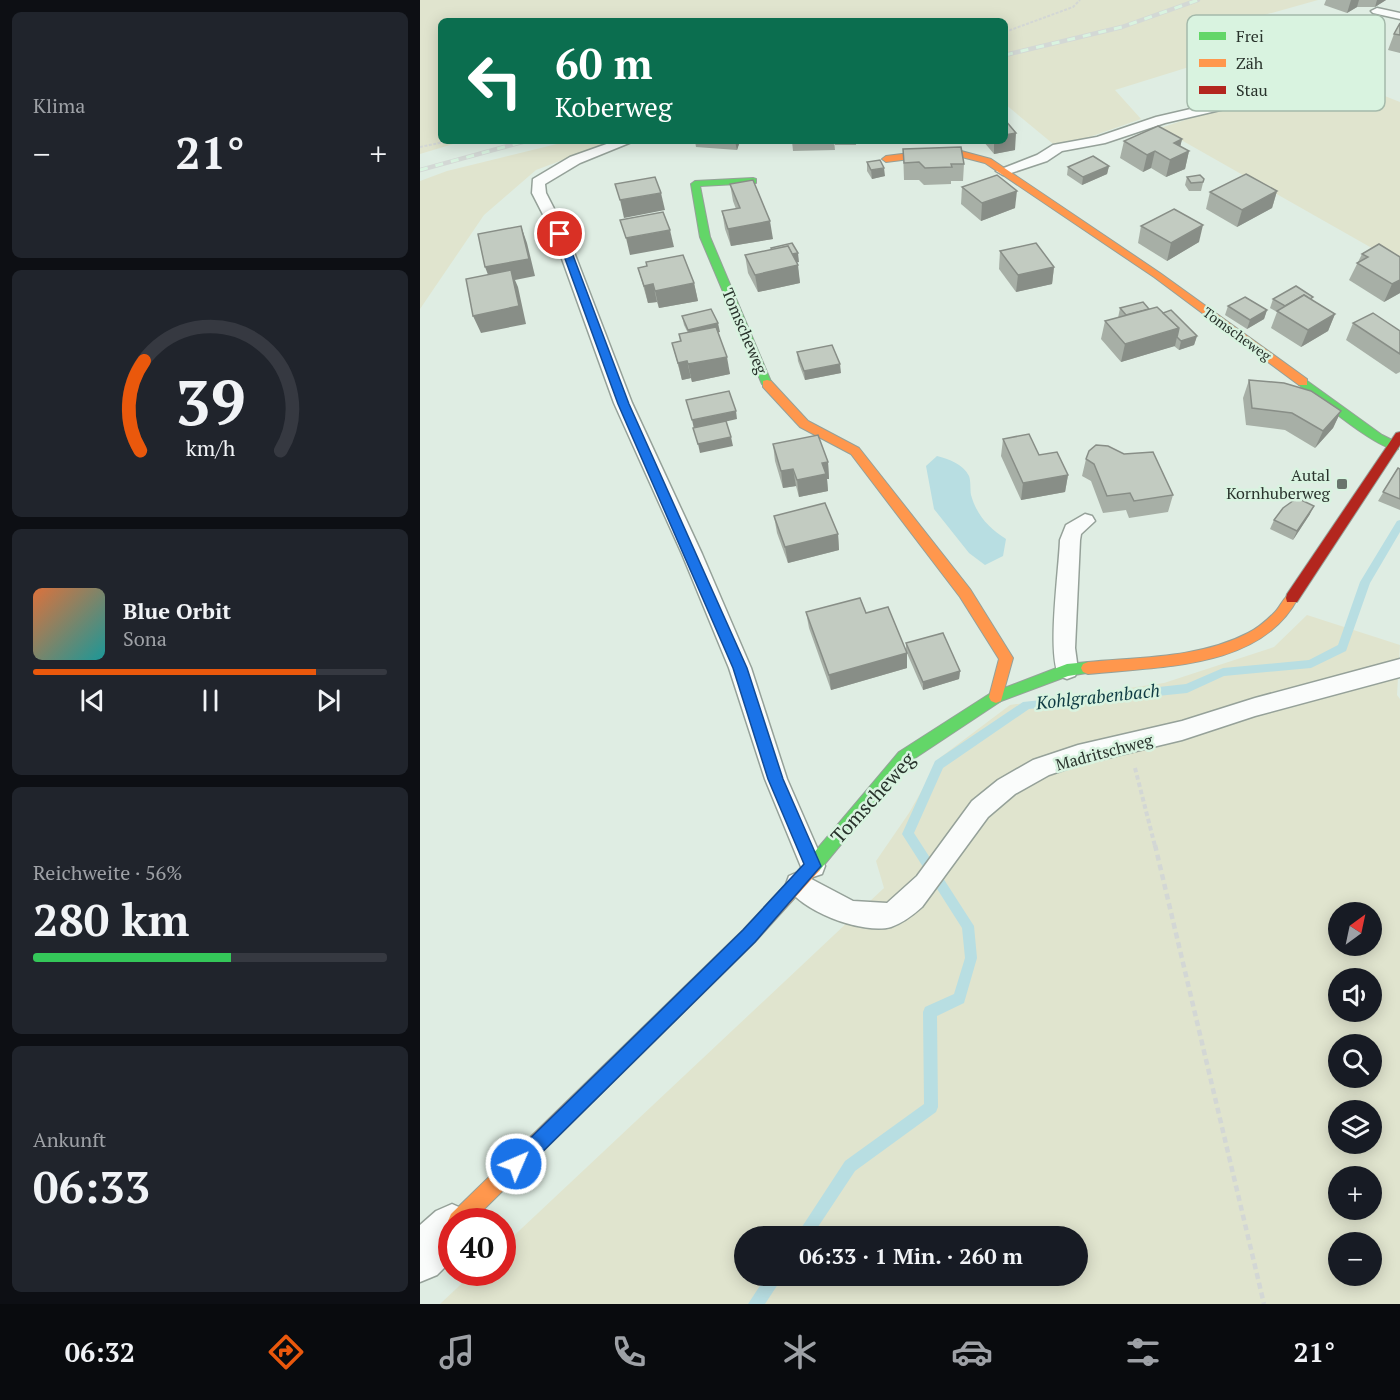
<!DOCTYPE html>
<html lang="de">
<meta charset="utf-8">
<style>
:root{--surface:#171b24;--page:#20242c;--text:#f1f3f6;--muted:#9ea1a6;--line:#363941;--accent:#ea580c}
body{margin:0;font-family:"PT Serif",serif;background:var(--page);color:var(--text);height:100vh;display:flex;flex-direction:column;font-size:22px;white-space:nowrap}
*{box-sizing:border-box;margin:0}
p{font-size:20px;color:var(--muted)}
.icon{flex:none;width:33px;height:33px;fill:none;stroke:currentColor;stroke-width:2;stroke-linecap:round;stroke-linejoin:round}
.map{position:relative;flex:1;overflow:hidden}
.drawer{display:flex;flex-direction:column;gap:12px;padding:12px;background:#0d0f14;width:420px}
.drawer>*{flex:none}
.top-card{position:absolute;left:18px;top:18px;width:570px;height:126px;border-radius:9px;box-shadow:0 3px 15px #0003;background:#0b6e4f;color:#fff;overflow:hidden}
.needle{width:39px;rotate:33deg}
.buttons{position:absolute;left:908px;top:902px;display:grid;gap:12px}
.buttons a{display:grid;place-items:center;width:54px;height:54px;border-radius:50%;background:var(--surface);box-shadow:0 3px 15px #0003;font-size:30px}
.speed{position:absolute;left:18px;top:1208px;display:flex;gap:12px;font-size:30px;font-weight:700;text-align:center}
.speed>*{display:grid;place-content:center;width:78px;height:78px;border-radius:50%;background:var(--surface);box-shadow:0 3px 15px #0003;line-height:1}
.speed .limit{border:9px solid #d22;background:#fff;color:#111}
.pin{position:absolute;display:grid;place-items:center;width:51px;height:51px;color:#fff;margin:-26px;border:3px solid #fff;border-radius:50%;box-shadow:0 2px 6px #0007}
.me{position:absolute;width:66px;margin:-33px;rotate:45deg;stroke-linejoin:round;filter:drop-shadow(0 0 4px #0008)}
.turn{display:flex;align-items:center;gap:21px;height:126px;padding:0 18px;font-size:27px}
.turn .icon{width:78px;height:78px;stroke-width:2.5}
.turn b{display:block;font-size:42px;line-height:51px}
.big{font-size:45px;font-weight:700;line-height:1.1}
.drawer .tile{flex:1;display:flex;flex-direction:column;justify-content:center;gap:9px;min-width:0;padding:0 21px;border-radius:9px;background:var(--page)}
.drawer .dial{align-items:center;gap:0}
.dial svg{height:156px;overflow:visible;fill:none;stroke:var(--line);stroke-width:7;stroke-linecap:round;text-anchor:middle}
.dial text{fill:var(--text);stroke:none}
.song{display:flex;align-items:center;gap:18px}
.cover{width:72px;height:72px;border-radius:9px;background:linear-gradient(135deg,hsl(20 70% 55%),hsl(180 70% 35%))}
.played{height:6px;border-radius:3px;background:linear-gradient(90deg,var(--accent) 80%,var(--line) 80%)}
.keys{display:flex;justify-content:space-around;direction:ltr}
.heat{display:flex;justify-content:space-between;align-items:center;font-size:33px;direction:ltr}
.charge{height:9px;border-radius:4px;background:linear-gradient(90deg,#34c759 56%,var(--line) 0)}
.trip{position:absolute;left:314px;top:1226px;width:354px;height:60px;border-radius:30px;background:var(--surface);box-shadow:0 3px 15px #0003;font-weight:700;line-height:60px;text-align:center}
.tabs{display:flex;height:96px;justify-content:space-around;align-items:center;background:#090b0e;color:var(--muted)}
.tabs .icon{width:42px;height:42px}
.tabs .active{color:var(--accent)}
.tabs b{font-size:27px;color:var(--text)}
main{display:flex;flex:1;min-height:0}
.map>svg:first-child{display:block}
.green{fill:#e0e4ce;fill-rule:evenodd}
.water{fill:#b8dee2}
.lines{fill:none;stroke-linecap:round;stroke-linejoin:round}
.stream{fill:#b8dee2;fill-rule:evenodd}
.lane-casing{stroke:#95a199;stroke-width:3}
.street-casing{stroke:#95a199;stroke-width:3}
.fast-casing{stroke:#95a199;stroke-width:2}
.slow-casing{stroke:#95a199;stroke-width:2}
.jam-casing{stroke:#95a199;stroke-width:2}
.path-far2{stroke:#d3d7d5;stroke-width:2;stroke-dasharray:3 1.5;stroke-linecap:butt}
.path-far1{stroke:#d3d7d5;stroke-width:4;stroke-dasharray:4.5 3;stroke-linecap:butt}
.path{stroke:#d3d7d5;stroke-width:4.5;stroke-dasharray:6 4;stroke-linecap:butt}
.lane{fill:#fafcfb;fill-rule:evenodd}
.street{fill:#fafcfb;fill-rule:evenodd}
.fast{fill:#63d668;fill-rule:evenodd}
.slow{fill:#ff974d;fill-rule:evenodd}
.jam{fill:#b3261e;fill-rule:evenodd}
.rail-casing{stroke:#d3d8d5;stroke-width:4.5}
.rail{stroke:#d9f3e0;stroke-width:3;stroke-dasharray:8;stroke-linecap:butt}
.wall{fill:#a7afa6}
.shaded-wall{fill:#888e87}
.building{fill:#c2cbc1;stroke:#888e87;stroke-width:1.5}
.route{fill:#1a73e8;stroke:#114b97;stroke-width:1.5}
.poi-dot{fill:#69746c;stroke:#d9f3e0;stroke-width:2}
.labels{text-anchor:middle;stroke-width:5;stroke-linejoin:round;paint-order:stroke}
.far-street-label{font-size:14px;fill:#29332c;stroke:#d9f3e0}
.street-label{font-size:16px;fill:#29332c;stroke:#d9f3e0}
.poi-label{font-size:16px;fill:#29332c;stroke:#d9f3e0;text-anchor:end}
.water-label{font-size:18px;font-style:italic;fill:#0e3b43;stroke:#d9f3e0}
.near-street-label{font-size:20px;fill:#29332c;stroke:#d9f3e0}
.key{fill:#d9f3e0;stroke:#a4b9aa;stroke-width:1.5}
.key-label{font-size:16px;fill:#29332c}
</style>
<main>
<section class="drawer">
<div class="tile"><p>Klima</p>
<div class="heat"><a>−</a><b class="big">21°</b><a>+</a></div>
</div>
<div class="tile dial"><svg viewBox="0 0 100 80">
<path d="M14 69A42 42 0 1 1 86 69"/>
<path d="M14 69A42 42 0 0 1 16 23" stroke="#ea580c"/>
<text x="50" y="56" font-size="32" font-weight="700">39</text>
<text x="50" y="72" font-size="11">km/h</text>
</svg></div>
<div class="tile">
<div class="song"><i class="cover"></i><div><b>Blue Orbit</b><p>Sona</p></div></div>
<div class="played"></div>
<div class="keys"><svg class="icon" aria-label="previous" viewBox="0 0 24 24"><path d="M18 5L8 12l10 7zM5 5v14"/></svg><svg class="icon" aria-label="pause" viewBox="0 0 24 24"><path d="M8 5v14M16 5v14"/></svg><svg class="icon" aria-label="next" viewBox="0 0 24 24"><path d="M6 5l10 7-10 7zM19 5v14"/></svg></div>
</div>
<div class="tile"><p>Reichweite · 56%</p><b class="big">280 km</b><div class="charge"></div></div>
<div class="tile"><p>Ankunft</p><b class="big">06:33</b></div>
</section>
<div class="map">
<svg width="980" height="1304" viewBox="0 0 980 1304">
<rect width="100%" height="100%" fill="#dfede3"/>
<!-- green -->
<g class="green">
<polygon points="0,0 898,0 794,29 980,102 980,264 740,128 875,85 825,61 798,58 695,90 721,119 638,148 585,104 585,21 21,21 21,141 43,141 0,154"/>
<polygon points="149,141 193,141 116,170 64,215 0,309 0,181 27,171"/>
<path d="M887,615L980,645L977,695L980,699V1304H20L54,1272H82L83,1246L464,888L456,861L489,813L521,757L590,705L744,683L854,647ZM918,912H951V945H918ZM918,978H951V1011H918ZM918,1044H951V1077H918ZM918,1110H951V1143H918ZM918,1176H951V1209H918ZM324,1236H657V1275H324ZM918,1242H951V1275H918Z"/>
</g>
<!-- water -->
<path class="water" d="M517,456C529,459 543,464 549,476C551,481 550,489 551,495C557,516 569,528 586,539L583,556L565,565L549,553L514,509L506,466Z"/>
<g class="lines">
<!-- stream -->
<g class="stream">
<polygon points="980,520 980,532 950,583 926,651 891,668 804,676 767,693 609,709 523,768 494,833 554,926 557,958 544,1003 517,1016 518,1107 516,1112 435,1171 392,1236 376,1236 425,1161 504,1104 503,1012 505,1007 534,994 545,958 542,928 482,834 515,761 603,702 766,684 803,668 889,660 918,645 940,582 977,521"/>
<polygon points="347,1275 364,1275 345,1304 328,1304"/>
</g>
<!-- lane casing -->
<g class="lane-casing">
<g id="lane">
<polygon points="957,8 980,13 980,19 953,13 951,11"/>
<polygon points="825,90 829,91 829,97 813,107 745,123 685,143 642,151 627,161 588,174 583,175 576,171 617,155 633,145 677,137 736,117 805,101"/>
<polygon points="195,141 214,141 160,163 125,184 126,193 147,234 212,403 282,554 331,668 367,779 405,866 402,874 393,877 384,874 345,779 309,668 262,554 194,403 133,234 112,193 113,179 150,157"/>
<path d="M665,514L672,516L675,521L661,534L660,540L655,648L658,670L655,676L647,679L639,676C627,652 639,570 640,540L646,525Z"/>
<path d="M980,659V677L835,716L762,740L658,765L629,775L595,794L568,817L502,907C493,915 483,923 471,927C443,935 377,910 366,884L369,876L378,872L433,901L467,903L497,876L552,801L578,780L613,760L658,745L762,721L835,698Z"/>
</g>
</g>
<!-- street casing -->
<g class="street-casing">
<polygon id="street" points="32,1204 48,1211 53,1221 32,1221 32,1260 17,1275 0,1282 0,1225 16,1211"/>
</g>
<!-- fast casing -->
<g class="fast-casing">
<g id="fast">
<polygon points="333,178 336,179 336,183 280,186 290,237 352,384 347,388 342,384 280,237 271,184 275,181"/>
<path d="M883,378L962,435L978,443V449C961,453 896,397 879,385L878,382Z"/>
<polygon points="668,662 673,664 675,668 673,672 648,676 581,701 489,762 399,871 393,873 387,871 385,866 387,861 479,752 571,693 647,664"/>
</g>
</g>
<!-- slow casing -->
<g class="slow-casing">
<g id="slow">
<polygon points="530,148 571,159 740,273 887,379 887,385 879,385 734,277 565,163 530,154 466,162 462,159 466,156"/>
<polygon points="347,380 351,381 388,421 439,448 550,589 593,658 581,701 576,703 571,701 569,697 579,659 540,597 431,454 380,427 343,387 343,381"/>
<path d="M872,593L878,598C840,670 739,666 668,674L663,672L661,668L663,664L668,662C721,657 780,658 828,633C838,628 846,621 854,613C861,607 863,596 872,593Z"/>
<polygon points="393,859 399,861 401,866 399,871 335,942 52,1221 32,1221 31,1228 28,1221 31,1214 323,930 387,861"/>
</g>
</g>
<!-- jam casing -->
<g class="jam-casing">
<polygon id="jam" points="980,432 980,445 877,602 867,602 866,598 867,594 976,433"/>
</g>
<!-- path-far2 -->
<g class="path-far2">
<polyline points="585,32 653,7 660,0"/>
<polyline points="0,147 29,141"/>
</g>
<!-- path-far1 -->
<polyline class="path-far1" points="715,768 735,846"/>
<!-- path -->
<polyline class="path" points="735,845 844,1304"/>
<!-- lane -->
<use href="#lane" class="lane"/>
<!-- street -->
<use href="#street" class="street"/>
<!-- fast -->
<use href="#fast" class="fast"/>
<!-- slow -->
<use href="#slow" class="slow"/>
<!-- jam -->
<use href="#jam" class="jam"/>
<!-- rail casing -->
<g class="rail-casing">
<g id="rail">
<polyline points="585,55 702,27 778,0"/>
<polyline points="0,170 106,141"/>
</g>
</g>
<!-- rail -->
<use href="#rail" class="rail"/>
</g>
<!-- wall -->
<g class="wall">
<polygon points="906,0 966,0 955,7 937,7 927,13 904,5"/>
<polygon points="980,23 980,53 968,50 974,34"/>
<polygon points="823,60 830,72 822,77 819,88 797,97 768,80 771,63 815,66 815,65"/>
<polygon points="762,139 760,147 769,151 765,169 746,177 731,168 723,172 700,158 704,141"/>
<polygon points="275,141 320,141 317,150 276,147"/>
<polygon points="372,141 414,141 415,150 373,151"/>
<rect x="415" y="141" width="21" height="4"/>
<polygon points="563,141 585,141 595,150 574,154"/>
<polygon points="483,149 544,164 543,181 531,181 531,184 504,185 499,180 484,180"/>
<polygon points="447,162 465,176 452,179 447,171"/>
<polygon points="689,166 687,174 662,185 647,175 648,167"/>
<polygon points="767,177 784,179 781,191 769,191 765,185"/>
<polygon points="310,184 353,239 311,246 305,229 302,211 316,209 313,201"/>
<polygon points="542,187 595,208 561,221 541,204"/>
<polygon points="857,191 852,208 817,227 786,209 790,192"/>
<polygon points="721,226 779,242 747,261 718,243"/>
<polygon points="351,248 379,262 377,262 380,283 338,292 328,273 325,255 351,250"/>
<polygon points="580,251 634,267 632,284 596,292 579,269"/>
<polygon points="942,254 980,257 980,293 964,302 929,280"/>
<polygon points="218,268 274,283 278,301 239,308 237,302 228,303"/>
<polygon points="853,299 892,300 915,314 908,331 881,347 851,328 857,312 850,308"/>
<polygon points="808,306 847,310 844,319 827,329 805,315"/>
<polygon points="700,308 729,309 743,313 777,336 774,345 759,350 754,346 701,362 681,339 685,321 698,318"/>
<polygon points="262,316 300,332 298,332 310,374 272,382 271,378 262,380 252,343 260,341 259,334 268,333 264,325"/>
<polygon points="933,323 980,331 980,372 976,374 926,340"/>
<polygon points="377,352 421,373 385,380 378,361"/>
<polygon points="829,380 921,411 913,428 895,448 865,430 826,425 823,398"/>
<polygon points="583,439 619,455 648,475 645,492 601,500 581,456"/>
<polygon points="353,444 408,462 409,479 407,479 408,491 379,497 376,486 363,488 355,461"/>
<polygon points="666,459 753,495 748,512 709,518 706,510 683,513 671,481 662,476"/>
<polygon points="978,468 980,469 980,510 958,501"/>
<polygon points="890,514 873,540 850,529 854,520"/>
<polygon points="354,516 418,534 419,550 368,563 357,533"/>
<polygon points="386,612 446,613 487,653 487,668 411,690 389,628"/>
<polygon points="486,643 540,671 539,679 503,690 486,651"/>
</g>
<!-- shaded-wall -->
<g class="shaded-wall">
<polygon points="931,0 939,0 937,7 927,13"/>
<polygon points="957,0 966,0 955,7"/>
<polygon points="832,63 830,72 822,77 819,88 797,97 801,80 824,71 824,68"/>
<polygon points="596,133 595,150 574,154 574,141 585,141 585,135"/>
<polygon points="762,139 758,156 769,151 765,169 746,177 754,143"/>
<polygon points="315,141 320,141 317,150"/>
<polygon points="735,151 731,168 723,172 727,155"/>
<polygon points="689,166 687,174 662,185 663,177"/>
<polygon points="464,168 465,176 452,179 451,170"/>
<polygon points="597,191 595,208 561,221 562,203"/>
<polygon points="857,191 852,208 817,227 822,210"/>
<polygon points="241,193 245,210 204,218 200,200"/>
<polygon points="350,221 353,239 311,246 308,229"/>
<polygon points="783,225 779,242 747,261 751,243"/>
<polygon points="101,226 107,243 115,276 95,280 98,287 106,324 61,333 53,316 72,285 65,267"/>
<polygon points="250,230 254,247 210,255 206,238"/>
<polygon points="378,253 379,262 357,267 356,258"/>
<polygon points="378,265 380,283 338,292 335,275"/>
<polygon points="634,267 632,284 596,292 598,275"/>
<polygon points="980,280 980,293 964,302 972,284"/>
<polygon points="274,283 278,301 239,308 235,291"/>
<polygon points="233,284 237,302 228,303 224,286"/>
<polygon points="847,310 844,319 827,329 830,320"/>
<polygon points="915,314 908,331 881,347 888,330"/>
<polygon points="298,323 300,332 270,339 268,330"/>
<polygon points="759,328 755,346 701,362 705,344"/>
<polygon points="777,336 774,345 759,350 761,341"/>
<polygon points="307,357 310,374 272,382 268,364"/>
<polygon points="267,361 271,378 262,380 258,363"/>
<polygon points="420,364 421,373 385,380 384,371"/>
<polygon points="316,411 317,419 274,429 272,420"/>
<polygon points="921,411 913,428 895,448 903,431"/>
<polygon points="311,437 313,446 280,453 278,444"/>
<polygon points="408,462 409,479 407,479 408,491 379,497 377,480 402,463"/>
<polygon points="373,469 376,486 363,488 361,471"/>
<polygon points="648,475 645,492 601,500 603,483"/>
<polygon points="894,506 890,514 873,540 877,531"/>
<polygon points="418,534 419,550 368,563 365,547"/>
<polygon points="487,653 487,668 411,690 409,675"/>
<polygon points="540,671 539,679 503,690 503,682"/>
</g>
<!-- building -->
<g class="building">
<polygon points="980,23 980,35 974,34"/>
<polygon points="585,120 596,133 585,135"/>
<polygon points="738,126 762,139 754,143 769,151 750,160 735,151 727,155 704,141"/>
<polygon points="541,147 544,164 531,164 532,167 505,168 499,162 484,163 483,149"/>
<polygon points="673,156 689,166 663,177 648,167"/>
<polygon points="460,160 464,168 451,170 447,162"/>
<polygon points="826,174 857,191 822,210 790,192"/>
<polygon points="577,175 597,191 562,203 542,187"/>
<polygon points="780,175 784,179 783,182 771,183 767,177"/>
<polygon points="235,177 241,193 200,200 195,184"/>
<polygon points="333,180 350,221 308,229 302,211 320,208 310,184"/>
<polygon points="754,209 783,225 751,243 721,226"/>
<polygon points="243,212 250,230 206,238 200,220"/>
<polygon points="101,226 109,259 65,267 58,234"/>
<polygon points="372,243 378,253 372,254 368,246 352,250 351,248"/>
<polygon points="616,243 634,267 598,275 580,251"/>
<polygon points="959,244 980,257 980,280 972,284 937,263 948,257 942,254"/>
<polygon points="368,246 378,265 335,275 325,255"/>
<polygon points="263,255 274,283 235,291 233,284 224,286 218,268 227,266 226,262"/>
<polygon points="91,270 99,306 53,316 46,279"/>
<polygon points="876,286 893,297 890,299 884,295 865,306 853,299"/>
<polygon points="884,295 915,314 888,330 857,311"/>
<polygon points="825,297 847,310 830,320 808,306"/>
<polygon points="723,302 729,309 706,315 700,308"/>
<polygon points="737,307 759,328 705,344 685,321"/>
<polygon points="291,309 298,323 268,330 262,316"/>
<polygon points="751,310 777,336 761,341 757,337 759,328 743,313"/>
<polygon points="953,313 980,331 980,354 933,323"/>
<polygon points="296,327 307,357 268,364 267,361 258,363 252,343 261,341 259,334"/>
<polygon points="412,345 420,364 384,371 377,352"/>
<polygon points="829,380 864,383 891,391 921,411 903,431 872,413 832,408"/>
<polygon points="309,391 316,411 272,420 266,400"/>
<polygon points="306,421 311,437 278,444 273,428"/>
<polygon points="609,434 619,455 637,452 648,475 603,483 583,439"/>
<polygon points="398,435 408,462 402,463 406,474 377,480 373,469 361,471 353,444"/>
<polygon points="676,445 688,446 704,454 733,452 753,495 714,501 710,493 687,496 674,464 666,459 669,451"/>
<polygon points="978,468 980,469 980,499 963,492"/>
<polygon points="877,498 894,506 877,531 854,520 863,508"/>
<polygon points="405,503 418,534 365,547 354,516"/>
<polygon points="440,598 446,613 468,607 487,653 409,675 386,612"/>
<polygon points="523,633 540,671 503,682 486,643"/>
</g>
<!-- route -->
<polygon class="route" points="140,232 145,234 209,404 327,668 363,779 401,866 335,942 103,1171 96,1173 90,1171 87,1164 90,1158 323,930 384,864 348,779 313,668 198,404 136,234"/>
<!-- markers -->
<rect class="poi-dot" x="916" y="478" width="12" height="12" rx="3"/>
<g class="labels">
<!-- far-street labels -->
<g class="far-street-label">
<text transform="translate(817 334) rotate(36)" y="5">Tomscheweg</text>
</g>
<!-- street labels -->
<g class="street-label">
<text transform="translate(325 331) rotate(67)" y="6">Tomscheweg</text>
<text transform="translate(684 752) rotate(-15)" y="6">Madritschweg</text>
</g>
<!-- poi labels -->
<g class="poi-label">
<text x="910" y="481">Autal<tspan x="910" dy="18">Kornhuberweg</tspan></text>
</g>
<!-- water labels -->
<g class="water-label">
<text transform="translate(678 697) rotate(-6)" y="6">Kohlgrabenbach</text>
</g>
<!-- near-street labels -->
<g class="near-street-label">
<text transform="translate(453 798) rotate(-48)" y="7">Tomscheweg</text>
</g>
</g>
<!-- legend -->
<rect x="767" y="15" width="198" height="96" rx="9" class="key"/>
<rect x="779" y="32" width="27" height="8" fill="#63d668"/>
<rect x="779" y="59" width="27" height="8" fill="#ff974d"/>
<rect x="779" y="86" width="27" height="8" fill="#b3261e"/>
<g class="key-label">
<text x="816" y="42">Frei</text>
<text x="816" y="69">Zäh</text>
<text x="816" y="96">Stau</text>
</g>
</svg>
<div class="buttons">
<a><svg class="needle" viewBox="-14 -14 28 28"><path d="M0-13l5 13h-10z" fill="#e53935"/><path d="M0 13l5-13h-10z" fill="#9ea1a6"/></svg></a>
<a><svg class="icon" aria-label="sound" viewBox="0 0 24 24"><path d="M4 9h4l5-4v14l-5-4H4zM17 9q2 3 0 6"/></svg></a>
<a><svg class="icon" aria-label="search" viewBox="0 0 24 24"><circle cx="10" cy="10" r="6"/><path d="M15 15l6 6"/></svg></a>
<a><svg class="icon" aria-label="layers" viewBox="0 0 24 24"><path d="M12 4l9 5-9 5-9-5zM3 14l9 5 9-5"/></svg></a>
<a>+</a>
<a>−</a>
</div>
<div class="speed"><div class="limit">40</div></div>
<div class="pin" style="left:140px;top:234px;background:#d93025"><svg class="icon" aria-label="arrive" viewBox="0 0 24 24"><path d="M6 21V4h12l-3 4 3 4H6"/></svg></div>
<svg class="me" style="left:96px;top:1164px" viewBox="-20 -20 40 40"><circle r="17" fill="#1a73e8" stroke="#fff" stroke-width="3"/><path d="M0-11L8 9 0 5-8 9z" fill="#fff"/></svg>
<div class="trip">06:33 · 1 Min. · 260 m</div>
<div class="top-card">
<div class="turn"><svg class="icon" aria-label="left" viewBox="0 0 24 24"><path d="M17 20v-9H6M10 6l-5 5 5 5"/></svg><div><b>60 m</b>Koberweg</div></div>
</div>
</div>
</main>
<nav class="tabs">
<b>06:32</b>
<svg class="icon active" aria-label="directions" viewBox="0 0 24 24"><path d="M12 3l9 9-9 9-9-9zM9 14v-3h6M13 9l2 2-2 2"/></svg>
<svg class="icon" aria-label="music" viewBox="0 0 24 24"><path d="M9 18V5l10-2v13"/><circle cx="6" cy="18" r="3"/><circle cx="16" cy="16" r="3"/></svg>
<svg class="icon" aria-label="phone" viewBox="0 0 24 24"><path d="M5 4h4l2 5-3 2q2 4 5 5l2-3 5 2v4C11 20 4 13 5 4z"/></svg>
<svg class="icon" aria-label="climate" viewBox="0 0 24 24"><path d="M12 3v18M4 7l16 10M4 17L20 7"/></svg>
<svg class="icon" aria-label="car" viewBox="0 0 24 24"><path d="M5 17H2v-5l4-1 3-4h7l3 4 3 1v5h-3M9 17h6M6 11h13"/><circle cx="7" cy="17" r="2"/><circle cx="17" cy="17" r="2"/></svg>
<svg class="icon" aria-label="filters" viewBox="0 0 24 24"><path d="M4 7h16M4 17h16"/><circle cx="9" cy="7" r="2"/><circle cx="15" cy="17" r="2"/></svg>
<b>21°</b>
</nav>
